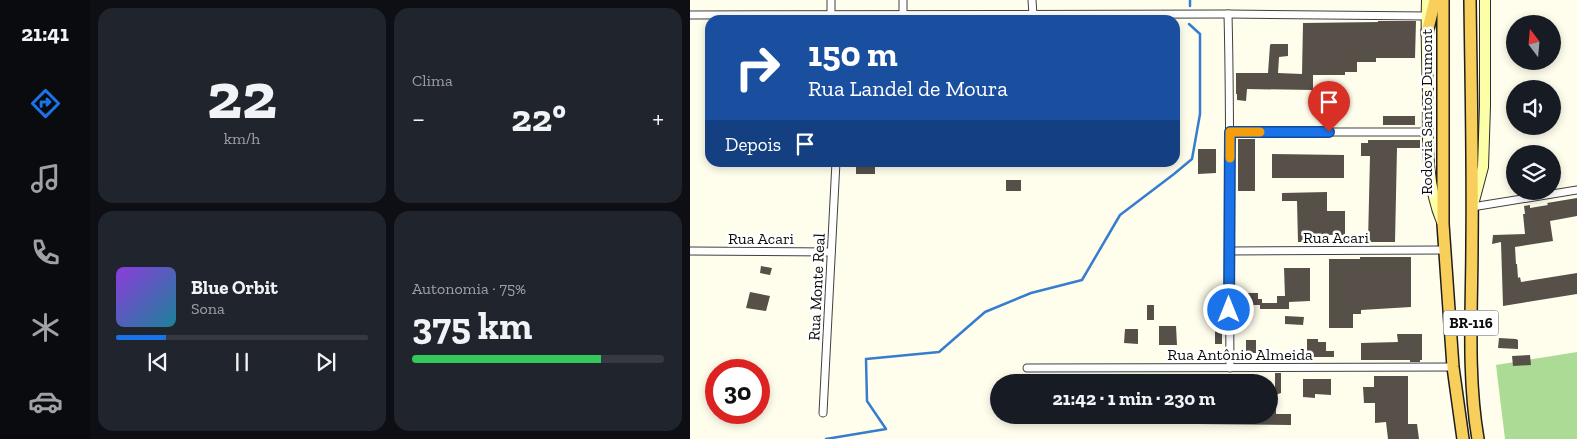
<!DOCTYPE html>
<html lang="pt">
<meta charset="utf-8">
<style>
:root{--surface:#171b24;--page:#20242c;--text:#f1f3f6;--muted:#9ea1a6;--line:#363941;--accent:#1a73e8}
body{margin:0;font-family:"Zilla Slab",serif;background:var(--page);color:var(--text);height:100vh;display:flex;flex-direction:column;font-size:19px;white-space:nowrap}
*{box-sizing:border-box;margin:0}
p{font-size:16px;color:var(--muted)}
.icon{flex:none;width:28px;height:28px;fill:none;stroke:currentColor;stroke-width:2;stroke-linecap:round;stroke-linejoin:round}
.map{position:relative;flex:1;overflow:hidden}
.details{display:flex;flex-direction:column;gap:8px;padding:8px;background:#0d0f14;width:600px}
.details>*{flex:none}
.top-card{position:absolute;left:15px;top:15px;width:475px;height:152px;border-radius:15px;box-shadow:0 2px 8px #0003;background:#1a4fa0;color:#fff;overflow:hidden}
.needle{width:32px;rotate:344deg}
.fabs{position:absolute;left:816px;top:15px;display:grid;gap:10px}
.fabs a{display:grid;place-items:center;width:55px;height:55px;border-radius:50%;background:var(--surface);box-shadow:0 2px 8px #0003;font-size:25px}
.speed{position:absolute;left:15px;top:359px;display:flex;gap:10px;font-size:25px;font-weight:700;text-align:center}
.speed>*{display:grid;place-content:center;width:65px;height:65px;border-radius:50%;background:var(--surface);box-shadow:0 2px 8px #0003;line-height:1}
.speed .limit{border:8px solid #d22;background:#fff;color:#111}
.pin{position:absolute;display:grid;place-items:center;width:42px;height:42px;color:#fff;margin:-51px -21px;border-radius:50% 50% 50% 0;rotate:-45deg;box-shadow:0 0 5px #0007}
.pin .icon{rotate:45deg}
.me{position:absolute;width:55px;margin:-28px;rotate:0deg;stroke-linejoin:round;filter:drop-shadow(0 0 4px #0008)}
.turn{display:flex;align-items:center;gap:18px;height:105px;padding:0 20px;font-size:22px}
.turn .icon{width:65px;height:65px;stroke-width:2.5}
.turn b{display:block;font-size:35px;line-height:42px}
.then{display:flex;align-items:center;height:48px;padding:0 20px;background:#0003;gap:10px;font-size:19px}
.big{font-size:38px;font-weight:700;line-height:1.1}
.details .tile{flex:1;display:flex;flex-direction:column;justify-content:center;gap:8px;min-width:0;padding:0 18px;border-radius:15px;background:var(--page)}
.details .dial{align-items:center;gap:0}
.dial b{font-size:65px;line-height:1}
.song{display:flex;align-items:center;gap:15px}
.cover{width:60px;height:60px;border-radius:8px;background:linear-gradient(135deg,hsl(270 70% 55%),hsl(190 70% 35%))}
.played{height:5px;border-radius:2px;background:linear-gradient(90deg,var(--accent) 20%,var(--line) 20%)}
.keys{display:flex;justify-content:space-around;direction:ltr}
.heat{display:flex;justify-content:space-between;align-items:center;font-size:28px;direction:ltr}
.charge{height:8px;border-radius:4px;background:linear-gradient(90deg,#34c759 75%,var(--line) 0)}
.details .tiles{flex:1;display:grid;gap:8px;grid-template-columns:repeat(2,1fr)}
.trip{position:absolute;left:300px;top:374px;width:288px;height:50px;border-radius:25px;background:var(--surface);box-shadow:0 2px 8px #0003;font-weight:700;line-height:50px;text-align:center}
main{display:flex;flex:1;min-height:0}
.dock{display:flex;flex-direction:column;width:90px;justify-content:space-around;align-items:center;background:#090b0e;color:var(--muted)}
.dock .icon{width:35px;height:35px}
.dock .active{color:var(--accent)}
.dock b{font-size:22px;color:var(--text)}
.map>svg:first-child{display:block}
.forest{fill:#abdb95}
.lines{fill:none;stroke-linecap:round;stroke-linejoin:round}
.stream{stroke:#367dcf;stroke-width:2.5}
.building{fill:#565049}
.minor-casing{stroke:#404040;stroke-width:9}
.secondary-casing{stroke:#2f2f2f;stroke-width:12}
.trunk-casing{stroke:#1e1e1e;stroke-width:14}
.minor{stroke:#fff;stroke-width:7}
.secondary{stroke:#fdffa8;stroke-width:10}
.trunk{stroke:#f8cf5a;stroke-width:11}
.route-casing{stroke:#114b97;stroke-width:12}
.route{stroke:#1a73e8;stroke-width:9}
.slow{stroke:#f59e0b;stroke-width:9}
.labels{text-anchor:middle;stroke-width:5;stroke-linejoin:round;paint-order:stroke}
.shield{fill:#fff;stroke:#565656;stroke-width:1}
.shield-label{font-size:15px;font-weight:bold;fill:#0d0d0d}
.street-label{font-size:16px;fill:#0d0d0d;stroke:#fff}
</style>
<main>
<nav class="dock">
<b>21:41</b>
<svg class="icon active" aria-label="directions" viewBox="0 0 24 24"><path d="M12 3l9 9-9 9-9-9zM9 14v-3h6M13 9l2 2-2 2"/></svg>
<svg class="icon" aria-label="music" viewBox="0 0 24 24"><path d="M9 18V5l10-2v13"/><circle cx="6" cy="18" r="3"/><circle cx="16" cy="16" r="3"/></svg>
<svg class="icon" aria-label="phone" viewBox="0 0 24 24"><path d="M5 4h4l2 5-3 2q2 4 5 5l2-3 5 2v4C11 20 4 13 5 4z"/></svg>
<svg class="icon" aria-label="climate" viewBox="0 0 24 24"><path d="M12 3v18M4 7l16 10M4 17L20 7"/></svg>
<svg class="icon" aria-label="car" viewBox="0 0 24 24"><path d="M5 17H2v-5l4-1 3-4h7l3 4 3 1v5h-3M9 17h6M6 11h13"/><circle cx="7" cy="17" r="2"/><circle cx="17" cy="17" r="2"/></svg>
</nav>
<section class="details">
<div class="tiles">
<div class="tile dial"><b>22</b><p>km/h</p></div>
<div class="tile"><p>Clima</p>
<div class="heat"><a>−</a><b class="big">22°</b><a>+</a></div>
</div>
<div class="tile">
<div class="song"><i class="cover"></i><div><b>Blue Orbit</b><p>Sona</p></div></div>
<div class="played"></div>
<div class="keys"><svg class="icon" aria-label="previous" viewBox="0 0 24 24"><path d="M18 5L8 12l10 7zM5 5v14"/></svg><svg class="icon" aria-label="pause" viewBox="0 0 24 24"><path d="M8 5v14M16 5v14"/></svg><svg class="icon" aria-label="next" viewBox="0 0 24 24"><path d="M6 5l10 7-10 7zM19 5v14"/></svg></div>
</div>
<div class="tile"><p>Autonomia · 75%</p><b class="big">375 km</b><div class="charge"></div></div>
</div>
</section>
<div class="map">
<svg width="887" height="439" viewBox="0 0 887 439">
<rect width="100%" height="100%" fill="#fffeed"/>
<!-- forest -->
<polygon class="forest" points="887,352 887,439 815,439 806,365"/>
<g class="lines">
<!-- stream -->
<g class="stream">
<polyline points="500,0 500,6"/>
<polyline points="136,439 196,429 177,401 176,359 249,352 295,312 341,293 392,280 430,215 484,174 502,159 510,114 510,34 499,24"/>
</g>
</g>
<!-- building -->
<g class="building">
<polygon points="688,21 726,21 725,58 686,58 686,62 667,62 667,72 655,72 655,75 623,75 623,90 557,89 556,101 547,100 547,94 546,94 546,73 578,73 580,45 581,44 598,44 598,56 589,57 588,73 612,74 613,23 688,22"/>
<rect x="693" y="116" width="32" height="9"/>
<rect x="548" y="139" width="17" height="52"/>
<polygon points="678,140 730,140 730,148 707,148 705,242 678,242 680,156 671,156 671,143 678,143"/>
<polygon points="508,149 526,149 526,173 508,174"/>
<polygon points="582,154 654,155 654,178 582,178"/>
<rect x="166" y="162" width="19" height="12"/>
<rect x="316" y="180" width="15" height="11"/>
<polygon points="637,192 637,211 655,211 655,235 637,235 638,242 608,242 607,201 592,201 592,193"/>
<polygon points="887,198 887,216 860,221 863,241 825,247 826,264 827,264 828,278 830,277 831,282 887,273 887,294 813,306 811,242 802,244 803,235 835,234 833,214 835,214 834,206 840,205 840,208 858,205 857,203"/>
<polygon points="670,257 721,257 721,307 671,310 671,314 663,314 663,328 639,328 639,259 670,259"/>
<polygon points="71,266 82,268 80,275 70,273"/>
<polygon points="594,268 620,268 620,301 599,302 599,309 570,309 570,305 559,305 559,308 553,308 553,293 568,293 568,299 572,299 572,303 587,303 587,296 595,296"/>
<polygon points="60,292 80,296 76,311 56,308"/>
<rect x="457" y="305" width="7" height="15"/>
<polygon points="595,316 614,317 613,325 595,324"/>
<polygon points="532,325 532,344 525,344 525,326"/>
<polygon points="469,326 486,326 487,345 469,345"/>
<polygon points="435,329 448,329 448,344 434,343"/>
<polygon points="707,334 732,334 732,360 730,360 730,362 720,362 720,360 671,360 671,343 708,342"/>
<polygon points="809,338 826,339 828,340 828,349 808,348"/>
<polygon points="617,339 628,339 628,342 636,342 636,351 644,351 644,357 617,357"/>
<rect x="556" y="340" width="10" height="13"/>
<polygon points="840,355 841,365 823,366 822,356"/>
<polygon points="585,373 591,373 591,393 585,395"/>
<polygon points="684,376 718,376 718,424 727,424 729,439 698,439 696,422 685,423 685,403 674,403 673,387 684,387"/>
<polygon points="613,379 641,379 641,395 625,394 625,398 613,397"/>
<polygon points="579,396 586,396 586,414 601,414 601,425 507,424 507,415 579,415"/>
</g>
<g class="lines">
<!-- minor casing -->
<g class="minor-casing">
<g id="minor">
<polyline points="213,0 213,15"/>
<polyline points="342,0 343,15"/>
<polyline points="141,13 141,0"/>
<path d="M538,14C541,132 539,250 540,368"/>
<polyline points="0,15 538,14 737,16"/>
<polyline points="541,132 738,132"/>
<polyline points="782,207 887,190"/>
<polyline points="0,251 141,252"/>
<polyline points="539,251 754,250"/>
<polyline points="337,368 763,367"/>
<polyline points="133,413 146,162"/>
</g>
</g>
<!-- secondary casing -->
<g class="secondary-casing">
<g id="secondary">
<path d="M737,0C736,31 737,62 738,93C738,136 735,182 752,222"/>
<polyline points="784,201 793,167 795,106 795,0"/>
</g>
</g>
<!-- trunk casing -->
<g class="trunk-casing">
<g id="trunk">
<polyline points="753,0 753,224 763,367 773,439"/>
<path d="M780,0C781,81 783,162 782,242C782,307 777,375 788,439"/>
<polyline points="737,33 745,0"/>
</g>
</g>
<!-- minor -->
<use href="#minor" class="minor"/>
<!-- secondary -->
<use href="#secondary" class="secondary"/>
<!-- trunk -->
<use href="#trunk" class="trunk"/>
</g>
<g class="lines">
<!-- route casing -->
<g class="route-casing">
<polyline id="route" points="539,310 540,132 639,132"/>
</g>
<!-- route -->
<use href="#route" class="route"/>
<!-- slow -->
<polyline class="slow" points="540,158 540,132 570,132"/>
</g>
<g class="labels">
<!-- shield labels -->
<rect class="shield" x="753.5" y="310.5" width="55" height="25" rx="4"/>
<g class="shield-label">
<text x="781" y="328">BR-116</text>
</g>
<!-- street labels -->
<g class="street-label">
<text transform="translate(736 112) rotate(-90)" y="6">Rodovia Santos Dumont</text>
<text x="646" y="243">Rua Acari</text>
<text x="71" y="244">Rua Acari</text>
<text transform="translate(126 287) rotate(-87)" y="6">Rua Monte Real</text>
<text x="550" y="360">Rua Antônio Almeida</text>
</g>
</g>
</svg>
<div class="fabs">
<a><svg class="needle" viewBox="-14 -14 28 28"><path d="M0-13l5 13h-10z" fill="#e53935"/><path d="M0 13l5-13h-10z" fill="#9ea1a6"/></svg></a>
<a><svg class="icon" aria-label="sound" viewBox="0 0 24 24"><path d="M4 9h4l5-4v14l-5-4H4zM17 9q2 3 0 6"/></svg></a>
<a><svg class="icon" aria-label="layers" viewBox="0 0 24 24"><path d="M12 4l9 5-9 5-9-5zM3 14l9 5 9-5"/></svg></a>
</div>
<div class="speed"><div class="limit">30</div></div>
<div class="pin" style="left:639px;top:132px;background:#d93025"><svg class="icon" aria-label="arrive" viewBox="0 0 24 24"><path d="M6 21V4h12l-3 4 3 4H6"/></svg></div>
<svg class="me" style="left:539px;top:310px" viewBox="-20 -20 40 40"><circle r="17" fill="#1a73e8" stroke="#fff" stroke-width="3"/><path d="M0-11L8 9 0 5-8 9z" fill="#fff"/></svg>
<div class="trip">21:42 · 1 min · 230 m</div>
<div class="top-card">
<div class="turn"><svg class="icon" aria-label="right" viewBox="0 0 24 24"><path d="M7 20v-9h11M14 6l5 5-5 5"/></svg><div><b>150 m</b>Rua Landel de Moura</div></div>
<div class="then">Depois<svg class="icon" aria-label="arrive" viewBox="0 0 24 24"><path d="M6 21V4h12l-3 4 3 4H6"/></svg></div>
</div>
</div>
</main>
